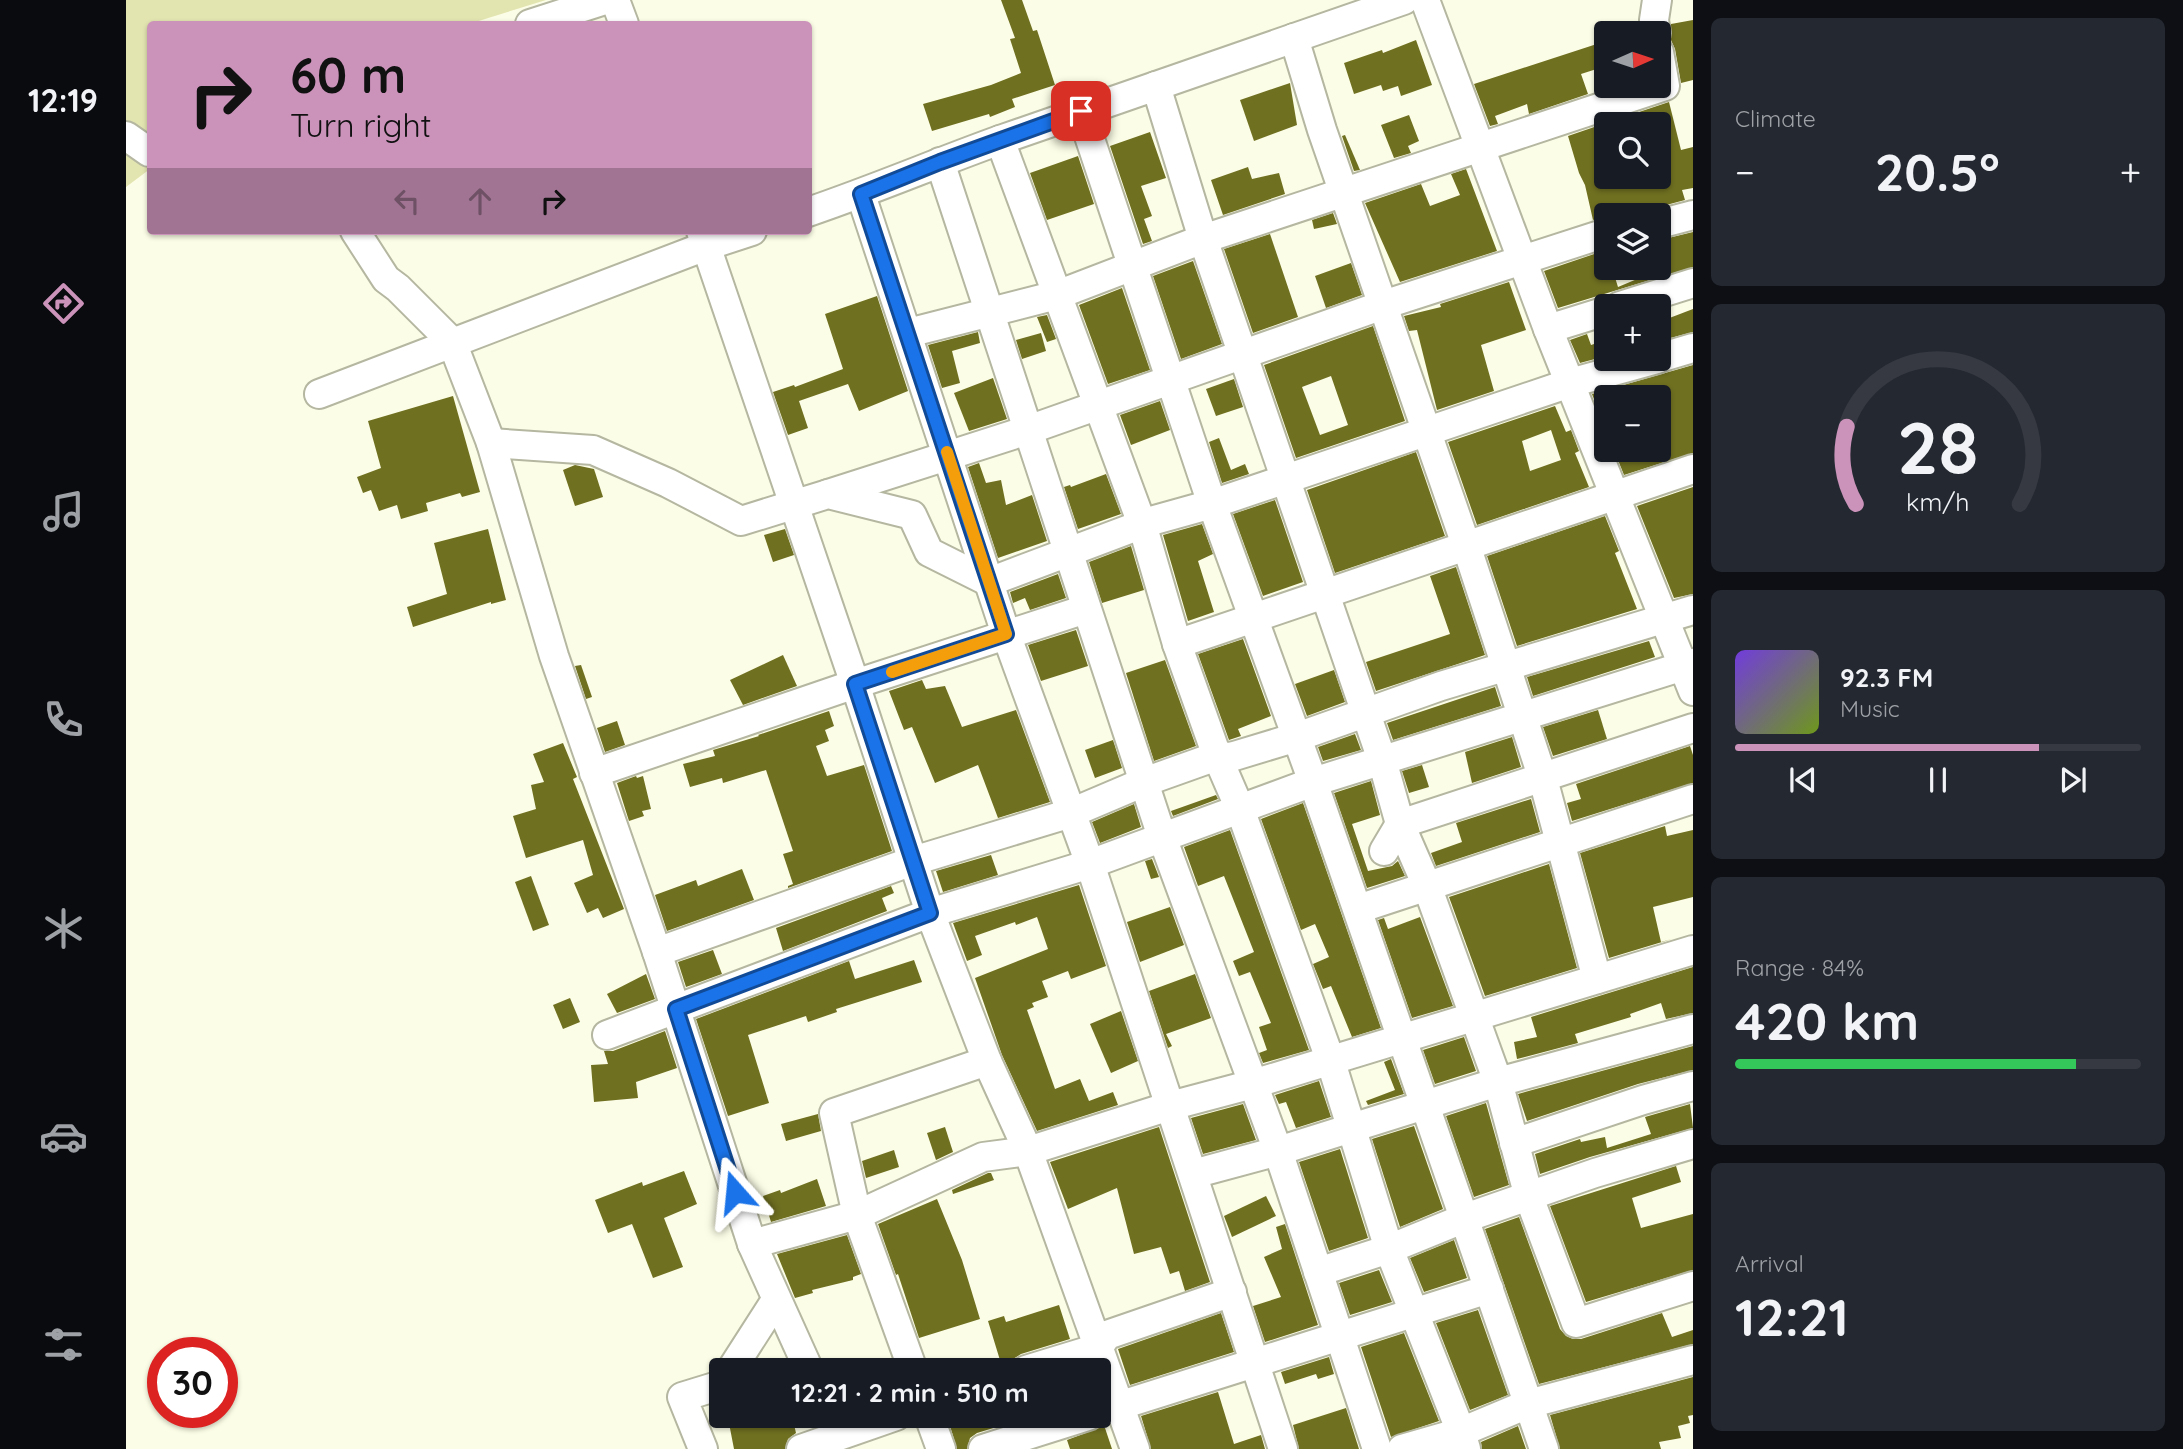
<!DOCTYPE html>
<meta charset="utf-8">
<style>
:root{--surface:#171b24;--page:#242831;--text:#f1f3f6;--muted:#9ea1a6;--line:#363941;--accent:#cb92ba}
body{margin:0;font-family:Quicksand,sans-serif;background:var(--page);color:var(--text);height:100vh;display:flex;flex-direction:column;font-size:26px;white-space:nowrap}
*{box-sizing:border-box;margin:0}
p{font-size:23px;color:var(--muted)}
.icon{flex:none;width:38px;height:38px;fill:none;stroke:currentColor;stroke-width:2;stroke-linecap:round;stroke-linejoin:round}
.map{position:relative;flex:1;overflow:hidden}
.details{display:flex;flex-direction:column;gap:18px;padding:18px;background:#0d0f14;width:490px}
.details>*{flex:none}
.guide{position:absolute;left:21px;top:21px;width:665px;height:214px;border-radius:7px;box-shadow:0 2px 5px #0004;background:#cb92ba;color:#111;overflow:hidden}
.needle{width:46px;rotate:87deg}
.controls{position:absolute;left:1468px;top:21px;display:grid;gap:14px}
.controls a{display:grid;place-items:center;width:77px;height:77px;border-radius:7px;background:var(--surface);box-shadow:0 2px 5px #0004;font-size:35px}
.speed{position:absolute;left:21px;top:1337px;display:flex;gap:14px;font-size:35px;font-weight:700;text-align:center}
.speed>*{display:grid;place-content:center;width:91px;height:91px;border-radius:50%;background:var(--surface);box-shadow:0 2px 5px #0004;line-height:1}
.speed .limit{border:10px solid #d22;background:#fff;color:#111}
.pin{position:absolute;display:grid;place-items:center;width:60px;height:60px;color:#fff;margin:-30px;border-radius:14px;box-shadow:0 4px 10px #0006}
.me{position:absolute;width:77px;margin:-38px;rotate:342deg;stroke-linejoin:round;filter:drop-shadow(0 0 5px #0008)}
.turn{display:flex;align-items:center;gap:24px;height:147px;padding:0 28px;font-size:32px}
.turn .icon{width:91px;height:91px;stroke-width:2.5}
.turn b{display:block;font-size:49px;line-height:60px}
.lanes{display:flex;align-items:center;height:66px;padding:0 28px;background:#0003;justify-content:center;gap:35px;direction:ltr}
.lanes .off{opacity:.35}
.big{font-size:52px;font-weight:800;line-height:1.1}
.details .card{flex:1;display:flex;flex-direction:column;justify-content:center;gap:10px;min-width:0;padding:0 24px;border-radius:10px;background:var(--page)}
.details .dial{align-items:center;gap:0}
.dial svg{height:182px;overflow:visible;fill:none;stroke:var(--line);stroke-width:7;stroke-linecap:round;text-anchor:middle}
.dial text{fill:var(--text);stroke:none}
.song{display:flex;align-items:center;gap:21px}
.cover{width:84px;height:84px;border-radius:10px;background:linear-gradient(135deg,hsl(260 70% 55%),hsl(80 70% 35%))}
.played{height:7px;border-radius:4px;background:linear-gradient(90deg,var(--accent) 75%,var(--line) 75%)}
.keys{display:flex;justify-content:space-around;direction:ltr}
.heat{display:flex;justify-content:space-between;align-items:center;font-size:38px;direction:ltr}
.charge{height:10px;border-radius:5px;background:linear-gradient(90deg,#34c759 84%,var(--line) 0)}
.trip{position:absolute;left:583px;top:1358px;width:402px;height:70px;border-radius:7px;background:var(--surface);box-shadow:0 2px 5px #0004;font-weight:800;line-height:70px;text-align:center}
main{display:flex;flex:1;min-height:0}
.dock{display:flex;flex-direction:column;width:126px;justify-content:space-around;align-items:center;background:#090b0e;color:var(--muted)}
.dock .icon{width:49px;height:49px}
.dock .on{color:var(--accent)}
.dock b{font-size:32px;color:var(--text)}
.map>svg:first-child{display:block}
.green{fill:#e3e5b1}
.building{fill:#707021;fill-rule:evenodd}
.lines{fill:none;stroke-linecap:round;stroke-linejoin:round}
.minor-casing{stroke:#b5b7a0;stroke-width:32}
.minor{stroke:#fff;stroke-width:28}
.route-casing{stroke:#114b97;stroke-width:18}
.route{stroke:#1a73e8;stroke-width:12}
.slow{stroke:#f59e0b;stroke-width:12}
</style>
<main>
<nav class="dock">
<b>12:19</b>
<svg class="icon on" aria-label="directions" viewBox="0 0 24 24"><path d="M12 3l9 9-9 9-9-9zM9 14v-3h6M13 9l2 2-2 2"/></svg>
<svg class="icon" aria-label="music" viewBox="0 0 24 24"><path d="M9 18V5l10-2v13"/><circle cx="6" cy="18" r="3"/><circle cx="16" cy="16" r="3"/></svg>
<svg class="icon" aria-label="phone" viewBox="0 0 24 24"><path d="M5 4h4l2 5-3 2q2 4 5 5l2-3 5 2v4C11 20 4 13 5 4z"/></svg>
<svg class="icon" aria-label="climate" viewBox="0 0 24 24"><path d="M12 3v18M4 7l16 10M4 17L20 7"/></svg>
<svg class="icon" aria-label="car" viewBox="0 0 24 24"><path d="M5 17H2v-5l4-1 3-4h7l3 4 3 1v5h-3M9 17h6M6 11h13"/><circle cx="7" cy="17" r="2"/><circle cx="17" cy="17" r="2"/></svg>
<svg class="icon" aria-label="filters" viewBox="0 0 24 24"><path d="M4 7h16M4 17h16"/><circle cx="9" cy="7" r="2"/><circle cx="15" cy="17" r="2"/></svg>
</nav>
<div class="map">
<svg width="1567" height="1449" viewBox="0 0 1567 1449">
<rect width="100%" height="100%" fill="#fcfde6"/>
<!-- green -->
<polygon class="green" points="0,0 420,0 343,24 24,24 24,169 0,187"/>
<!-- building -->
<g class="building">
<polygon points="875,0 896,0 907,31 911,30 929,85 886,99 889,107 864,117 863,114 806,131 797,104 865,85 895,73 884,39 889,38"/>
<polygon points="1567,20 1567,80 1555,83 1549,49 1545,40 1545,24"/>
<polygon points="1290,40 1306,85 1275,96 1272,86 1257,91 1255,85 1228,94 1218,63 1256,50 1257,53"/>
<polygon points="1480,41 1480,66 1455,74 1462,94 1403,114 1401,104 1369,116 1372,124 1364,126 1348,84"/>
<polygon points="1164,83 1171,125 1128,141 1114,100"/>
<polygon points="1543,102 1555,150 1567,147 1567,188 1556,190 1559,200 1529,208 1519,215 1480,215 1467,220 1459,185 1453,173 1442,136 1480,123 1480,177 1533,177 1533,124 1487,124 1486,121"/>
<polygon points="1283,115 1293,141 1282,146 1285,153 1268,158 1255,125"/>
<polygon points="1024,132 1040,178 1015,186 1026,216 1018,219 1026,241 1017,244 984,146"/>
<polygon points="1219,135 1234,170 1228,171 1216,136"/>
<polygon points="952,156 968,204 921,220 904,173"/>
<polygon points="1122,167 1126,179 1153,173 1159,194 1097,215 1085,180"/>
<polygon points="1340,169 1371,251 1274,282 1239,203 1295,184 1304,206 1334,195 1325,174"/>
<polygon points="1207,213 1211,224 1188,229 1186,220"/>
<polygon points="1567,232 1567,267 1432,308 1418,271 1480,250 1480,268 1486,268 1492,287 1535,269 1533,256 1536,255 1534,240"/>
<polygon points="1144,234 1172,317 1127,333 1098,249"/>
<polygon points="1067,261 1096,344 1055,359 1027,276"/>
<polygon points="1225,263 1236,295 1200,308 1189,276"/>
<polygon points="1383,282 1400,330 1355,345 1368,391 1311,410 1291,330 1283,331 1278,316 1315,307 1314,304"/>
<polygon points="996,288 1024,370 982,384 953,305"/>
<polygon points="751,296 782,391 733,411 722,384 673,401 682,428 662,435 647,392 668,385 669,387 717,369 699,314"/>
<polygon points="1567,309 1567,332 1533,341 1533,322"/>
<polygon points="921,315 930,339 921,342 911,317"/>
<path d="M1247,326L1279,421L1170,458L1138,365ZM1205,376L1222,425L1194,435L1176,387Z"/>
<polygon points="852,332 854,343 826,351 834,383 816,388 802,345"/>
<polygon points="915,333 920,351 896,359 890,340"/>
<polygon points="1461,334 1465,345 1480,340 1480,356 1454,363 1444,340"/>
<polygon points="1567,365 1567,453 1498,475 1488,450 1533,450 1533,397 1480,397 1480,430 1466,394"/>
<polygon points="867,378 881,419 843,431 828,393"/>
<polygon points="1108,379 1117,407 1090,416 1080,389"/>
<polygon points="327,396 354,492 336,497 334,493 300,503 302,511 275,519 271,505 253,511 245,490 237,493 231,477 255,468 242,421"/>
<polygon points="1034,401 1044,430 1005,445 994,415"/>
<path d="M1429,406L1440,432L1445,430L1453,451L1449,453L1463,487L1351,525L1322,442ZM1425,430L1435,460L1404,471L1396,441Z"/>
<polygon points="1093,438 1105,470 1119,464 1123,474 1096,483 1083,442"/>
<polygon points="1290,452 1319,536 1209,573 1181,490"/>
<polygon points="853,463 860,483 875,480 880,505 906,495 921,541 872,558 842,467"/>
<polygon points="449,465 468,469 477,497 449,506 437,470"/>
<polygon points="980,474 995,514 952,529 938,487 944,485 945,487"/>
<polygon points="1567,487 1567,594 1548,598 1511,506"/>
<polygon points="1149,500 1177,582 1137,596 1107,514"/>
<polygon points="1479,516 1493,551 1489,553 1511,609 1391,646 1361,556"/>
<polygon points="1076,524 1087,554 1072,561 1088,612 1062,621 1037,535"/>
<polygon points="362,529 380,600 365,604 365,602 287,627 281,607 321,594 308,543"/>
<polygon points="659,529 668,555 647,562 638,535"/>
<polygon points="1005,546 1018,590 976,603 963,562"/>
<polygon points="1330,567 1359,655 1250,691 1240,662 1324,634 1304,576"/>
<polygon points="932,574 940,598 904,610 899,598 887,603 884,592"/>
<polygon points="950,630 962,666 915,681 902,645"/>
<polygon points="1117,639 1145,716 1112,729 1115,736 1103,740 1072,654"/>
<polygon points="1523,641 1529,657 1407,696 1401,677"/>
<polygon points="657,655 671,686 617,705 604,680"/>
<polygon points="1039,660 1070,746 1028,761 1000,673"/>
<polygon points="455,665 466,697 460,699 449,666"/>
<polygon points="1208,670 1219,702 1181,716 1169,684"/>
<polygon points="796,680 800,689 819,686 836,727 890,710 924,802 872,818 852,765 809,783 786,727 778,730 763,691"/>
<polygon points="1369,687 1375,706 1267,740 1261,723"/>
<polygon points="1472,710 1481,739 1427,756 1417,727"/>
<polygon points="703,711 708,726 699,730 703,741 690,746 701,776 738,765 766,851 662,888 662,886 667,884 657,854 667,851 640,770 597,783 596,778 564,787 557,764 589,756 587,750 633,736 632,735"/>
<polygon points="491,721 499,745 479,752 471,728"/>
<polygon points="1229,734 1235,750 1197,761 1192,747"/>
<polygon points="1386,737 1395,767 1346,783 1339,752"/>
<polygon points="987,740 996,768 969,778 959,750"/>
<polygon points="437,743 451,777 447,779 498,909 477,918 472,908 461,913 448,883 467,875 457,840 400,858 387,816 410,809 405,785 418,782 407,754"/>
<polygon points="1564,746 1567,755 1567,783 1446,821 1441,803 1455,799 1450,784"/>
<polygon points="1296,765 1303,787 1283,793 1276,771"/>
<polygon points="510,776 511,778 517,776 525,809 516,811 518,816 503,821 491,783"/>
<polygon points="1245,781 1254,815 1226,824 1242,871 1266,866 1272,861 1279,876 1241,888 1208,793"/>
<polygon points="1090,795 1092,799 1047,816 1045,811"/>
<polygon points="1405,799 1414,832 1310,866 1305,853 1336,842 1330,823"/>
<polygon points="1177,803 1255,1028 1226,1037 1205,986 1197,989 1187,964 1203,957 1189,924 1175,930 1135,819"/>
<polygon points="1008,804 1015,827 974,843 966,822"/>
<polygon points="1539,826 1541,836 1567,830 1567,897 1527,907 1535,942 1546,939 1483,958 1454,853"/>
<polygon points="1104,830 1183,1050 1137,1063 1133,1053 1141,1050 1133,1027 1145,1023 1124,972 1113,976 1107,961 1128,952 1098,876 1072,886 1058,847"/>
<polygon points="865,855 872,875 817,892 810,871"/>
<polygon points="1026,859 1033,877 1025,879 1019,861"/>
<polygon points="1423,864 1451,968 1359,996 1323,897"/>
<polygon points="616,869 628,900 541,931 529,895 570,880 572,886"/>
<polygon points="405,876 423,925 407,931 389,882"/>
<polygon points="953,885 980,966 945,979 942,971 916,981 922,997 906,1003 908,1007 901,1010 929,1089 954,1079 963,1101 987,1092 992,1105 911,1131 876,1055 849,978 922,949 911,917 890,925 889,922 849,936 856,955 841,961 827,923"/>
<polygon points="765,886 768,893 756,898 761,911 657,951 650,928"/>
<polygon points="1044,907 1058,945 1014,962 1001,922"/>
<polygon points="1294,917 1327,1006 1286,1018 1252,920 1258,918 1262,929"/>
<polygon points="587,950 596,974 560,987 552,962"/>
<polygon points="788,960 796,982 710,1009 711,1012 682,1022 680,1016 622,1035 643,1103 602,1116 570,1019 723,961 729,979"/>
<polygon points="1567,967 1567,1013 1540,1019 1535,1003 1504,1014 1505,1017 1449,1034 1452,1043 1391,1059 1388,1042 1411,1037 1405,1017"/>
<polygon points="520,974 529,999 491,1013 481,994"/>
<polygon points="1069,974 1085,1018 1040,1034 1046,1046 1042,1048 1023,991"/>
<polygon points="444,998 454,1022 437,1029 427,1005"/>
<polygon points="995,1011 1012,1061 985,1073 964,1024"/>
<polygon points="539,1031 551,1068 510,1082 512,1098 468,1102 465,1065 482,1064 478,1051 487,1051"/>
<polygon points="1338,1037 1350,1071 1309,1084 1297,1050"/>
<polygon points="1567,1046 1567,1070 1512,1084 1401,1121 1392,1094"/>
<polygon points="1265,1059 1278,1094 1242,1105 1240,1101 1269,1090 1258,1062"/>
<polygon points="1193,1081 1205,1117 1170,1128 1160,1102 1153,1104 1149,1095"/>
<polygon points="1360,1103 1383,1185 1348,1197 1320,1116"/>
<polygon points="1117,1104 1130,1140 1077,1154 1065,1118"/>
<polygon points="1564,1104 1567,1128 1464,1157 1414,1174 1409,1154 1454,1139 1455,1142 1479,1137 1481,1148 1525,1134 1519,1117"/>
<polygon points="692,1114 695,1131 660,1141 655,1124"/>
<polygon points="1288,1126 1317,1209 1274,1227 1246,1139"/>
<polygon points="819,1127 827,1152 810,1160 801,1133"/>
<polygon points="1033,1127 1084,1282 1059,1291 1053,1271 1044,1274 1035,1247 1008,1254 991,1188 942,1209 924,1162"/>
<polygon points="1214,1149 1242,1238 1203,1251 1173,1162"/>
<polygon points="768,1150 773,1167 740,1178 736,1161"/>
<polygon points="1550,1166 1555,1182 1506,1198 1515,1228 1567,1214 1567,1270 1460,1302 1424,1206"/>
<polygon points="558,1171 571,1204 538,1218 557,1267 527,1278 506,1224 482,1233 469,1200 516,1182 517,1186"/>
<polygon points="862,1173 865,1173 868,1180 827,1194 826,1190"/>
<polygon points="691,1179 700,1206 645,1222 637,1196 654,1190 655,1193"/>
<polygon points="1140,1196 1150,1216 1106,1237 1098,1216"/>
<polygon points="811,1199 836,1260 854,1319 793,1338 772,1274 770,1275 752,1224"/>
<polygon points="1393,1217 1434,1329 1440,1336 1447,1339 1455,1339 1536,1313 1546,1337 1567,1330 1567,1344 1413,1384 1359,1229"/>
<polygon points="1159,1224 1192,1325 1139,1342 1127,1306 1155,1297 1138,1257 1156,1249 1150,1227"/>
<polygon points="721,1235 735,1274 727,1277 727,1280 686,1290 687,1293 669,1298 651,1254"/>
<polygon points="1328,1240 1341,1278 1298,1292 1284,1258"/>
<polygon points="1253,1270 1266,1302 1224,1315 1213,1283"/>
<polygon points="933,1305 944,1339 895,1354 887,1359 884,1370 877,1370 862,1321 878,1316 880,1322"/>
<polygon points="1352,1310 1382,1395 1344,1410 1310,1323"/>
<polygon points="1095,1313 1108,1352 1004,1385 992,1349"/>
<polygon points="1278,1333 1313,1421 1265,1437 1235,1347"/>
<polygon points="1203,1357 1208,1374 1192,1379 1190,1374 1159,1384 1155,1372"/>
<polygon points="1567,1377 1567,1415 1562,1416 1564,1423 1552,1426 1555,1438 1533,1442 1535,1449 1434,1449 1424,1415"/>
<polygon points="1092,1392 1108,1444 1135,1435 1139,1449 1025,1449 1015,1416"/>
<polygon points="1220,1408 1233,1449 1173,1449 1167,1425"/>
<polygon points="612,1416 666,1416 670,1433 662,1439 659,1449 608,1449 602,1418"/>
<polygon points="821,1416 907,1416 851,1433 844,1438 841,1449 831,1449"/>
<polygon points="1392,1426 1400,1449 1356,1449 1355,1442"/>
<polygon points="973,1428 979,1428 986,1449 944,1449 941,1440"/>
</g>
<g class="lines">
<!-- minor casing -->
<g class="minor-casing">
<g id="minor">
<polyline points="489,0 498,24"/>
<polyline points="1299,0 1422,329 1567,691"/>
<polyline points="404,24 479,0"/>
<polyline points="1530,33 1528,20 1531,0"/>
<polyline points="1168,38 1196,130 1340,545 1417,779 1471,979"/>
<polyline points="1030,86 1077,239 1256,760 1274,824 1301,886 1372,1082 1403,1197 1450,1323 1567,1286"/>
<polyline points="955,112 1086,504 1187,782 1418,1449"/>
<polyline points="0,136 23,152"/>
<polyline points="874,140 1016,524 1051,644 1091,756 1114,809 1204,1059 1263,1249 1335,1432 1340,1449"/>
<polyline points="814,162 1036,837 1152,1151 1251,1449"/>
<polyline points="735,195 880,634 964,864 1157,1449"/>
<path d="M682,212C747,190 810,163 874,140L1278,0"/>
<polyline points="1533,224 1567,215"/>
<polyline points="229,231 260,279 272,288 326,342 365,443 428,656 531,952 626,1244 683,1370"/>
<polyline points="575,231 729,684 804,913 861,1061 902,1151 1009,1449"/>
<polyline points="1494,306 1567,283"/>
<polyline points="1422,329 1480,311"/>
<polyline points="782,333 931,295 1077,239 1539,86 1533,52"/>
<polyline points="1533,358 1567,348"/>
<polyline points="193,394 580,246 626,231"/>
<polyline points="365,443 467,450 542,483 615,521 702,494 786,515 803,552 863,582 1025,521 1086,504 1444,383 1531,359"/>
<polyline points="702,494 902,430 1257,305 1480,233"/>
<polyline points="1051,644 1567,469"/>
<polyline points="468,773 729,684 960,609"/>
<polyline points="1258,851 1274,824 1567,728"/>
<polyline points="1232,909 1567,799"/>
<polyline points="531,952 787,861 945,813 1018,782 1091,756 1105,757 1171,737 1315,686 1567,610"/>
<polyline points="481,1035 804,913 964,864 1187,782 1567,663"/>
<polyline points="1388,1143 1517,1100 1567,1086"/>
<polyline points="1067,1174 1152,1151 1372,1082 1567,1029"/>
<polyline points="626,1244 731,1215 857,1157 902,1151 1044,1106 1127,1084 1567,950"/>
<polyline points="1192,1272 1263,1249 1339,1218 1469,1173 1567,1144"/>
<polyline points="605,1370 650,1300"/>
<polyline points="787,1370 731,1215 708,1113 861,1061"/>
<polyline points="900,1370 972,1348 981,1335 1106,1292"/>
<polyline points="973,1412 1363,1289"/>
<polyline points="803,1416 815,1449"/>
<polyline points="577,1449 556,1397 595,1385"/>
<polyline points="675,1449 770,1416"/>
<polyline points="857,1449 962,1416"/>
<polyline points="1276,1449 1335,1432 1402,1404 1567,1360"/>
</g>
</g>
<!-- minor -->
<use href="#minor" class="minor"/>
</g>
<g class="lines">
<!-- route casing -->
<g class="route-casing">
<polyline id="route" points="609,1192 550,1009 804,913 729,684 880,634 735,194 814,162 955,111"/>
</g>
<!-- route -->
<use href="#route" class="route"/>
<!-- slow -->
<polyline class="slow" points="766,672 880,634 821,452"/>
</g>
</svg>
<div class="controls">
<a><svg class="needle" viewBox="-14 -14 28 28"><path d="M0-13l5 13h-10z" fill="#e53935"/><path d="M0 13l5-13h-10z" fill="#9ea1a6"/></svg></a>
<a><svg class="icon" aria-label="search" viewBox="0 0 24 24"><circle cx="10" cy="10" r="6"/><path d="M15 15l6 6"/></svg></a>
<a><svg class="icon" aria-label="layers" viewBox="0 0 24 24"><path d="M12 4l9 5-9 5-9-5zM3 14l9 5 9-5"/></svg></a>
<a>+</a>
<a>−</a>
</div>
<div class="speed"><div class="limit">30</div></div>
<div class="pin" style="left:955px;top:111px;background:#d93025"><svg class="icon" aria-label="arrive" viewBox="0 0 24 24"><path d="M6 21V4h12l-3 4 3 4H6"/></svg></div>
<svg class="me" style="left:609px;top:1192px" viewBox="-20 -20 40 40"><path d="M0-17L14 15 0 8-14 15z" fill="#1a73e8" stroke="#fff" stroke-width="4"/></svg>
<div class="trip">12:21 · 2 min · 510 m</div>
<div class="guide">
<div class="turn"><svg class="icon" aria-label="right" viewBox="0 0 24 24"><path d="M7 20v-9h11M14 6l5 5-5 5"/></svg><div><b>60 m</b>Turn right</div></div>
<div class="lanes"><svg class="icon off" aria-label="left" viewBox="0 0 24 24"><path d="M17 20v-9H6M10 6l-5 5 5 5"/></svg><svg class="icon off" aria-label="ahead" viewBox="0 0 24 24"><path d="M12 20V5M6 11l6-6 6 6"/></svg><svg class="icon" aria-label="right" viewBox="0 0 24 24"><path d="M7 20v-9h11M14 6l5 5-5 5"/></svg></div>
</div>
</div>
<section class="details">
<div class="card"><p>Climate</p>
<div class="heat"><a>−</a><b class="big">20.5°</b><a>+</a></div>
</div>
<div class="card dial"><svg viewBox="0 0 100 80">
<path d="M14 69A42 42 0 1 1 86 69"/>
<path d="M14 69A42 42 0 0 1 10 35" stroke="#cb92ba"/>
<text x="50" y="56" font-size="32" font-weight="700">28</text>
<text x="50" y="72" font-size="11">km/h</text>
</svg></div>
<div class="card">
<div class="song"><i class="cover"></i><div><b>92.3 FM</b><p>Music</p></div></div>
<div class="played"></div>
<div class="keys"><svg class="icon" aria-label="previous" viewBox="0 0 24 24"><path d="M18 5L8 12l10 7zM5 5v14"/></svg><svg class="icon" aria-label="pause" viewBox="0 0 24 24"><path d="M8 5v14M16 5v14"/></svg><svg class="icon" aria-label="next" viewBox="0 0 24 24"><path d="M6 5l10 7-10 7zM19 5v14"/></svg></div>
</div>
<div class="card"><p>Range · 84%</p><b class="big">420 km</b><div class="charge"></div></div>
<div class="card"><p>Arrival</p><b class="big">12:21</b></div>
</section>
</main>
